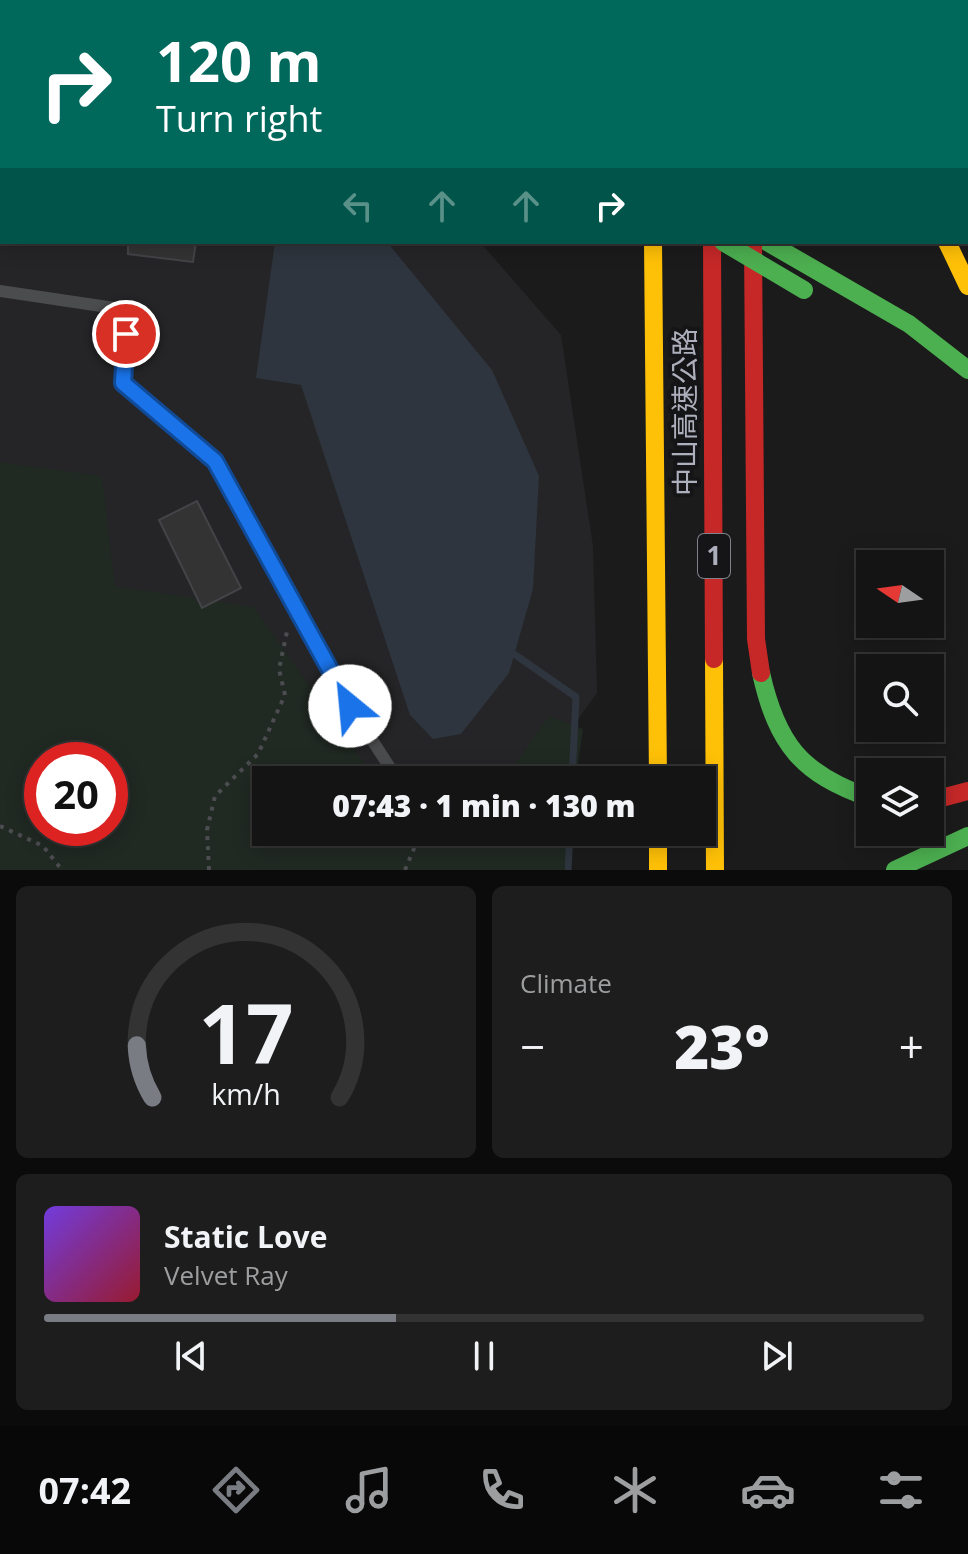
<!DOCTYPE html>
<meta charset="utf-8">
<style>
:root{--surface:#141414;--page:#1d1d1d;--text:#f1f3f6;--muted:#9d9ea0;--line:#333334;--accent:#7a7c84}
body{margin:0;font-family:"Open Sans","Noto Sans TC",sans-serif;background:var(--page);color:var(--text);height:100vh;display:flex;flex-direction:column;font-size:30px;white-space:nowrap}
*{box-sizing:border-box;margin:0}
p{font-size:26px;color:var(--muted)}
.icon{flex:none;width:44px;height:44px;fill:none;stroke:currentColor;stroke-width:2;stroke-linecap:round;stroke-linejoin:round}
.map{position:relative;height:870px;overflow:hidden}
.sheet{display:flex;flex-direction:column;gap:16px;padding:16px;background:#0b0b0b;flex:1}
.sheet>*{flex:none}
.banner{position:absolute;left:0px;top:0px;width:968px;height:244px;box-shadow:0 4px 20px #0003,0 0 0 2px var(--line);background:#00695c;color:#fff;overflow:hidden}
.needle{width:52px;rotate:283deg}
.controls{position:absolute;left:856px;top:550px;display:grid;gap:16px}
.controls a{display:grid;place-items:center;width:88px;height:88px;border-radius:0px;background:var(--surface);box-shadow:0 4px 20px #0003,0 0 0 2px var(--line);font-size:40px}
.speed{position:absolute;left:24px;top:742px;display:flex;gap:16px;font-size:40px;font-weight:700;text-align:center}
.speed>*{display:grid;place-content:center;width:104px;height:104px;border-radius:50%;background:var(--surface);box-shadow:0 4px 20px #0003,0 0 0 2px var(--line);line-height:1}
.speed .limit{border:12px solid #d22;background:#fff;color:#111}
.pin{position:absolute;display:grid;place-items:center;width:68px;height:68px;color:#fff;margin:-34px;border:4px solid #fff;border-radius:50%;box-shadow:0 2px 8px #0007}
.me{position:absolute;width:88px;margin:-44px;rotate:332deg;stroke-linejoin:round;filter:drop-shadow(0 0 6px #0008)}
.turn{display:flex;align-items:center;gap:28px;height:168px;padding:0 24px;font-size:36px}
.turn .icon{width:104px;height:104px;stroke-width:2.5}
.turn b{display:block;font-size:56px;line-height:68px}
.lanes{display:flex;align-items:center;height:76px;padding:0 24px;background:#0003;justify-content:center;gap:40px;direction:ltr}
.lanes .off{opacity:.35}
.big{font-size:60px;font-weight:800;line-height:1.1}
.sheet .tile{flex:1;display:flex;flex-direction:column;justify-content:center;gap:12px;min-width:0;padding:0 28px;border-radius:12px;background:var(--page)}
.sheet .dial{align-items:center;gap:0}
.dial svg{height:208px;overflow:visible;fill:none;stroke:var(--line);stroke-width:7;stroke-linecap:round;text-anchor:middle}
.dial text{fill:var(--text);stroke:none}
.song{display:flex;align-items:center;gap:24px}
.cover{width:96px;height:96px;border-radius:12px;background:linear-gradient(135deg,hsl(260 70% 55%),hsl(350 70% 35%))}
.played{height:8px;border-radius:4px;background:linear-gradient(90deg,var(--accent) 40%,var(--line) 40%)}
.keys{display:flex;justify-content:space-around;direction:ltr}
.heat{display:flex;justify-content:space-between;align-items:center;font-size:44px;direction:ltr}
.sheet .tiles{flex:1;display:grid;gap:16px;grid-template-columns:1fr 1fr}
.tile:last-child{grid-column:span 2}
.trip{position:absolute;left:252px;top:766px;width:464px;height:80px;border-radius:0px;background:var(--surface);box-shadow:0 4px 20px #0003,0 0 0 2px var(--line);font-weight:800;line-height:80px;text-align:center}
.tab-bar{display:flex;height:128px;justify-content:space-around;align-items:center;background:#080808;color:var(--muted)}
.tab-bar .icon{width:56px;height:56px}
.tab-bar .current{color:var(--accent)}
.tab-bar b{font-size:36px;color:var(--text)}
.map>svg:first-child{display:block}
.built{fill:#252527;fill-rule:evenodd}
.green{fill:#212923;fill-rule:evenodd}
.water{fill:#2e353e}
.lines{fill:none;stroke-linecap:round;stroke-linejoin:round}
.stream{stroke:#2e353e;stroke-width:7}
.building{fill:#333;stroke:#434447;stroke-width:2}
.path{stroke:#4c4d50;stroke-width:4;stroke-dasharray:4 6;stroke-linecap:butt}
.lane{stroke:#4b4c4e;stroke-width:12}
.fast{stroke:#4caf50;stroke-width:18}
.slow{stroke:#ffc107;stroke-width:18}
.jam{stroke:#c62828;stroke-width:18}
.fast-bridge{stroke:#4caf50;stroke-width:18}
.route-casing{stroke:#114b97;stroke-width:20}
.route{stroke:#1a73e8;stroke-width:14}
.labels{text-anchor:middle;stroke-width:8;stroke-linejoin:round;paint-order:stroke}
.shield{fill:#151517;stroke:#7f828a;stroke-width:2}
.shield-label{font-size:26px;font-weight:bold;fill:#adb0bc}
.street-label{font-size:28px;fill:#adb0bc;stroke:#151517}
</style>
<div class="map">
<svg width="968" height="870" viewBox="0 0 968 870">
<rect width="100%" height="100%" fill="#1b1b1b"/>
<!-- built -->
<path class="built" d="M0,10L2,242H480L561,335L593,546L597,693L534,780H266V832L0,870ZM42,760H110V828H42Z"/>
<!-- green -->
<g class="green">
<polygon points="0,0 152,0 2,2 0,63"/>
<path d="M0,462L102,476L115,586L254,607L376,780H266V832H569L564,870H0ZM42,760H110V828H42Z"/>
<polygon points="549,716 583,729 576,780 504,780"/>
</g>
<!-- water -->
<polygon class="water" points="275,242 387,242 492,370 539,476 533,589 509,673 461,734 433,739 410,715 301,385 256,378"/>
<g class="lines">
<!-- stream -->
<g class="stream">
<polyline points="514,654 576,697 572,780"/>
<polyline points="568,870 570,832"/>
</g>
</g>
<!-- building -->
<g class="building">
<polygon points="128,242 196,242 193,262 128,254"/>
<polygon points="197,501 241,588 202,608 159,520"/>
</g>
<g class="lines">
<!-- path -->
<g class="path">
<polyline points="906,0 907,2"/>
<polyline points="965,0 968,5"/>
<polyline points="966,133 968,137"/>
<polyline points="0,826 43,846 62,870"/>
<polyline points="209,870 207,830 215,796 258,754 285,695 279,669 288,627"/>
<polyline points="405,870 421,832"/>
</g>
<!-- lane -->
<g class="lane">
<polyline points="298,0 298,2"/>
<polyline points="206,2 208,0"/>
<polyline points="0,112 2,112"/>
<polyline points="0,291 128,310 123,383 215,461 350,706 398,780"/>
</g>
<!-- fast -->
<g class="fast">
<polyline points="393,0 395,2"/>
<polyline points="849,0 849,2"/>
<polyline points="767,242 909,324 968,370"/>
<path d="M761,673C777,744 801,774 870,798"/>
<polyline points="895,870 968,836"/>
</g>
<!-- slow -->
<g class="slow">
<polyline points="267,0 267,2"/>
<polyline points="749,0 749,2"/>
<polyline points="653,242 658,780"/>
<polyline points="947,242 968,286"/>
<polyline points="714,659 715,870"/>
<polyline points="658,832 658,870"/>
</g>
<!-- jam -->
<g class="jam">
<polyline points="635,0 636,2"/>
<polyline points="711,0 711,2"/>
<polyline points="712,242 714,659"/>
<polyline points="753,242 756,639 761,673"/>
<polyline points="930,801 968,791"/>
</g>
<!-- fast-bridge -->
<polyline class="fast-bridge" points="723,242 804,290"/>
</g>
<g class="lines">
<!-- route casing -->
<g class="route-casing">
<polyline id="route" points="126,334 123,383 215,461 350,706"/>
</g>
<!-- route -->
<use href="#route" class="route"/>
</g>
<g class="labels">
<!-- shield labels -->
<rect class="shield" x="698" y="534" width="32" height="44" rx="6"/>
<g class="shield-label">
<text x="714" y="565">1</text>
</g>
<!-- street labels -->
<g class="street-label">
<text transform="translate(685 412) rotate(-90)" y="10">中山高速公路</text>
</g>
</g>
</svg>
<div class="controls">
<a><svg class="needle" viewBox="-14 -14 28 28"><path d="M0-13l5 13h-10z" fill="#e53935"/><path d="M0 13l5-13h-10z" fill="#9d9ea0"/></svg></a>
<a><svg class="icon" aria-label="search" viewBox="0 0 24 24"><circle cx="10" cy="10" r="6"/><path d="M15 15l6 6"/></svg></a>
<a><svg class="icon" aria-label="layers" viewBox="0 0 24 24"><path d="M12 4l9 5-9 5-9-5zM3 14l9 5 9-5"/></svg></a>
</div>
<div class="speed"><div class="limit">20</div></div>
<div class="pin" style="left:126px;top:334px;background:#d93025"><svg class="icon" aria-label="arrive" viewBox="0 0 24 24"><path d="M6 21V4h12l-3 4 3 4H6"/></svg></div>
<svg class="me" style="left:350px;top:706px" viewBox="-20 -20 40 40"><circle r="19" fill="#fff"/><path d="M0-13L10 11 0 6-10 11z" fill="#1a73e8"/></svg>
<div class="trip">07:43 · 1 min · 130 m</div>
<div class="banner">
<div class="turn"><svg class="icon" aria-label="right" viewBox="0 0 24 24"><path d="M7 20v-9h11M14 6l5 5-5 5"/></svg><div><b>120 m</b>Turn right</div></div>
<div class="lanes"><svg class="icon off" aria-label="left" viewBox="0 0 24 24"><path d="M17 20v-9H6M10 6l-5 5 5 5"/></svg><svg class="icon off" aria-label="ahead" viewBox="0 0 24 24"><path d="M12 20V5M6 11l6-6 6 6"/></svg><svg class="icon off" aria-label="ahead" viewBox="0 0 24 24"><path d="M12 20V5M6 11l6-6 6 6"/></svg><svg class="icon" aria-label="right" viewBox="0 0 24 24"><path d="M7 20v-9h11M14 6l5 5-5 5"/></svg></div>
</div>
</div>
<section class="sheet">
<div class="tiles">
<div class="tile dial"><svg viewBox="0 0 100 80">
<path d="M14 69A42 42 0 1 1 86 69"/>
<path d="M14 69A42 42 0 0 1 8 49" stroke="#7a7c84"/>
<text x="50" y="56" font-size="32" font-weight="700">17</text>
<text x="50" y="72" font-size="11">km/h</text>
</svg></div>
<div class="tile"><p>Climate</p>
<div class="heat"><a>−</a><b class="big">23°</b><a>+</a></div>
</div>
<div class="tile">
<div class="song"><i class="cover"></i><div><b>Static Love</b><p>Velvet Ray</p></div></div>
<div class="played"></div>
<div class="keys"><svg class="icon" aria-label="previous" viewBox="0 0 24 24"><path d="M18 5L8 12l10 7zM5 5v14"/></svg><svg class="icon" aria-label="pause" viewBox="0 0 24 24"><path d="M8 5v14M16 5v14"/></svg><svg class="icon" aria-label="next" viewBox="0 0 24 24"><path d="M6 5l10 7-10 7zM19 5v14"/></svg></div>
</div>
</div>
</section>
<nav class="tab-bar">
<b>07:42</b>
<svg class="icon current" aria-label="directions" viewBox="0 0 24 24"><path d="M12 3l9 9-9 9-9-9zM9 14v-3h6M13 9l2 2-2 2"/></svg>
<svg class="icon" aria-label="music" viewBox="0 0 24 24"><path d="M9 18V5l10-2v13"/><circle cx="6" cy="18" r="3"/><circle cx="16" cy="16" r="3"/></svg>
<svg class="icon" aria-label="phone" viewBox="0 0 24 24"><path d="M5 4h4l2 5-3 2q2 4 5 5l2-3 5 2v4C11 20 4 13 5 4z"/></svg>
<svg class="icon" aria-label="climate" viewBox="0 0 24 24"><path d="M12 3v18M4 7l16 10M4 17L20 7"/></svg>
<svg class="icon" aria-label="car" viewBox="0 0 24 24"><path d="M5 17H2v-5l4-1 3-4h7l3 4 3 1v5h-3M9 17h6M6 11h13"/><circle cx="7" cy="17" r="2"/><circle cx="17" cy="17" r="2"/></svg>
<svg class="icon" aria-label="filters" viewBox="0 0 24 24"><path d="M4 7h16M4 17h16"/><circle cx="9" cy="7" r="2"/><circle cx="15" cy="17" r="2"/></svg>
</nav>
